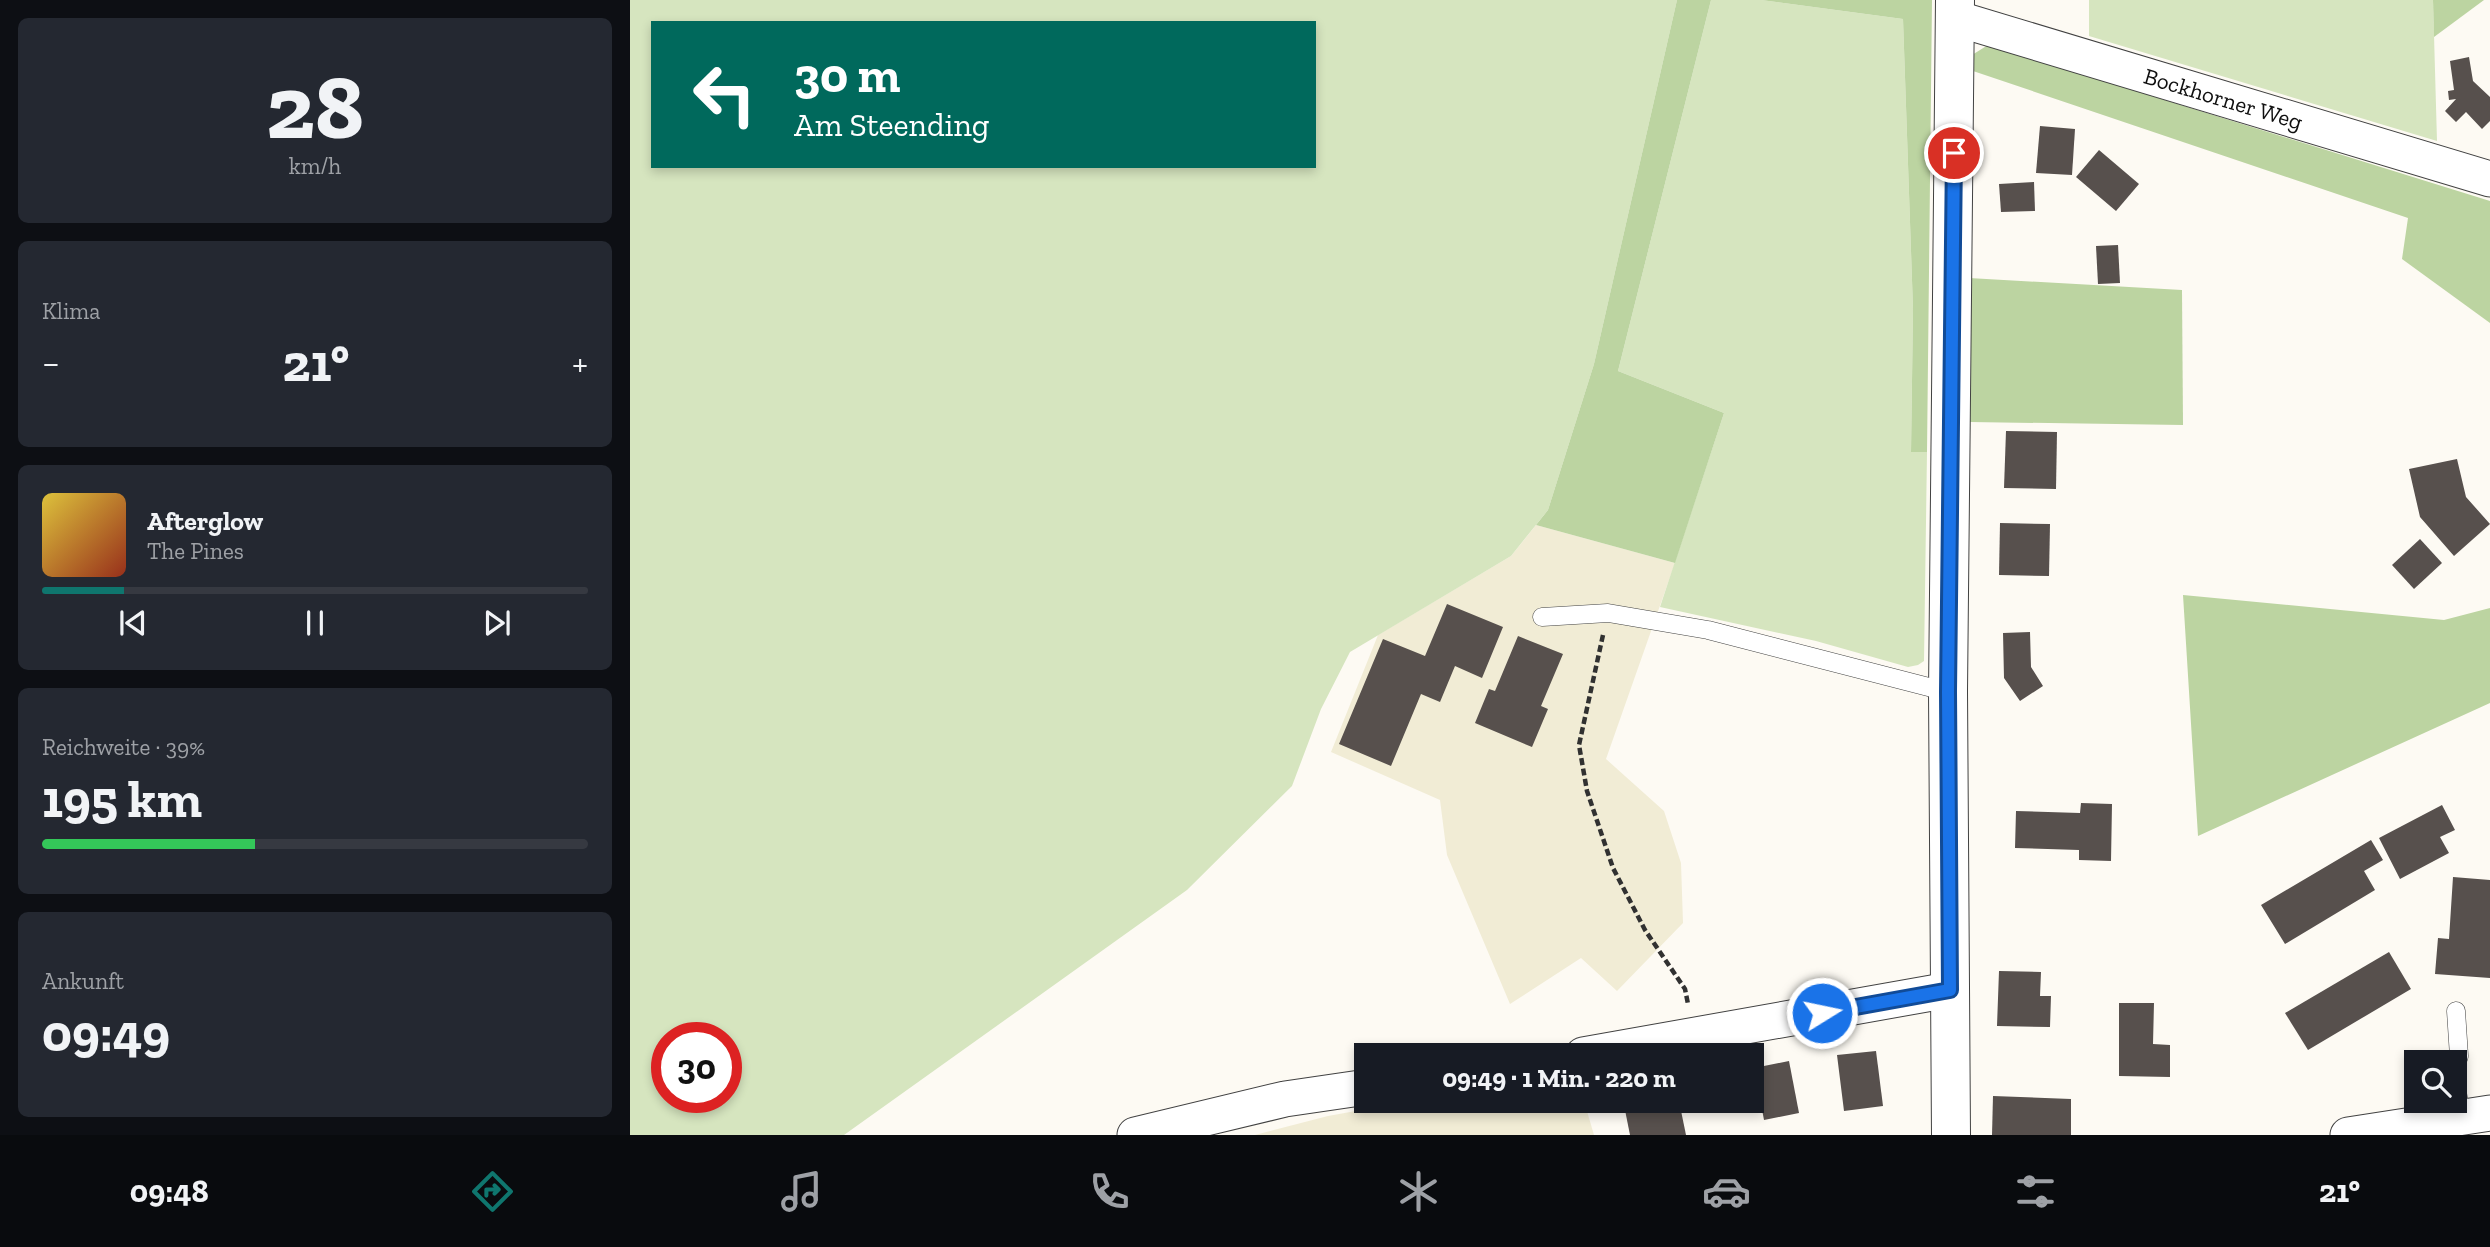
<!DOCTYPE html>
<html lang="de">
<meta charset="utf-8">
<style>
:root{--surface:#171b24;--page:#242831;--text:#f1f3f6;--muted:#9ea1a6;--line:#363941;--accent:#0f766e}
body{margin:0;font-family:"Zilla Slab",serif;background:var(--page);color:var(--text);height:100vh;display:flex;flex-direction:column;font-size:26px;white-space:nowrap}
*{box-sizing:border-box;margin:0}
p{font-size:23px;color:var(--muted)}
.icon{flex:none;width:38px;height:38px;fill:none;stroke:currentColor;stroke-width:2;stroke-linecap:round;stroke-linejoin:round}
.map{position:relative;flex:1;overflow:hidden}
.panel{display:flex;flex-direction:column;gap:18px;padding:18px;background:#0d0f14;width:630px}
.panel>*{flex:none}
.hud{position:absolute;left:21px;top:21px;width:665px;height:147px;border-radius:0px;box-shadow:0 4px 10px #0003;background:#00695c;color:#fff;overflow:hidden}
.buttons{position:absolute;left:1774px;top:1050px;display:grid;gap:14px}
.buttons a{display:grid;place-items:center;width:63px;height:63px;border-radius:0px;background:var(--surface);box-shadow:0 4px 10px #0003;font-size:35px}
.speed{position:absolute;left:21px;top:1022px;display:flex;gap:14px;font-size:35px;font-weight:700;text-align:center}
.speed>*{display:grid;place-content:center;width:91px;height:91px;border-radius:50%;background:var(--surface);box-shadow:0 4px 10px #0003;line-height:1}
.speed .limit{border:10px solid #d22;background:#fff;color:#111}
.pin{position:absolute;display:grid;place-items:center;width:60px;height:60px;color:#fff;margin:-30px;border:4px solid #fff;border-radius:50%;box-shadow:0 2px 7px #0007}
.me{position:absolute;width:77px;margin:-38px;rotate:80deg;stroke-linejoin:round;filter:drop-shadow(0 0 5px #0008)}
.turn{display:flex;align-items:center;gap:24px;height:147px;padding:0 28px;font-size:32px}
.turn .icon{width:91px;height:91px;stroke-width:2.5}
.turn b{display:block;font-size:49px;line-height:60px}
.big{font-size:52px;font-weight:700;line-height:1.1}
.panel .widget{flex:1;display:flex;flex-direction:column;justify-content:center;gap:10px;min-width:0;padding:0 24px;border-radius:10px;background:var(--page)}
.panel .dial{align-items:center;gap:0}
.dial b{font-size:91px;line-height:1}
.song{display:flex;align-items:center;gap:21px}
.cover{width:84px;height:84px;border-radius:10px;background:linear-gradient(135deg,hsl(50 70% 55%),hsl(10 70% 35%))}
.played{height:7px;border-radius:4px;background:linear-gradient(90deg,var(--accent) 15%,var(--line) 15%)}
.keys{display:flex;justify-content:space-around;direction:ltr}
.heat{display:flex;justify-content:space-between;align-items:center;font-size:38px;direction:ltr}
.charge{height:10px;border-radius:5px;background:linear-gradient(90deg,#34c759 39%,var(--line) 0)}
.trip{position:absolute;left:724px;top:1043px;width:410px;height:70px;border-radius:0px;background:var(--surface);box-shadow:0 4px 10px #0003;font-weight:700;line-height:70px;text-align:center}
.menu{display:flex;height:112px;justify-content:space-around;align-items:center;background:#090b0e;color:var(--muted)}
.menu .icon{width:49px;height:49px}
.menu .active{color:var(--accent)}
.menu b{font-size:32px;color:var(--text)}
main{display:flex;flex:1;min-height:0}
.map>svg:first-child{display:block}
.farmland{fill:#f1ecd5}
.green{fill:#d6e5bf;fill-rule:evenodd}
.forest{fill:#bcd4a1}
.building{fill:#57504d}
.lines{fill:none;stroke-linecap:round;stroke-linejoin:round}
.service-casing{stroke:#424242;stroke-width:19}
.minor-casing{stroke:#424242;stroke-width:37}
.tertiary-casing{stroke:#424242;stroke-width:40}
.path{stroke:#313131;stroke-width:4.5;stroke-dasharray:7 3.5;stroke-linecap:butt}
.service{stroke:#fff;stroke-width:18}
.minor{stroke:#fff;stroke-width:35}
.tertiary{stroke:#fff;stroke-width:38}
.route-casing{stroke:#114b97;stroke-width:18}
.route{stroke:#1a73e8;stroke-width:12}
.labels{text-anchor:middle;stroke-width:7;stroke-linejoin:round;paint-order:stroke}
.street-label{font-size:23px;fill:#0f0f0f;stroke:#fff}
</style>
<main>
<section class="panel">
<div class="widget dial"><b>28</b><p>km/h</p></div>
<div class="widget"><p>Klima</p>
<div class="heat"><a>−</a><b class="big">21°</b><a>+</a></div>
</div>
<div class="widget">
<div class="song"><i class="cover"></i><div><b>Afterglow</b><p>The Pines</p></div></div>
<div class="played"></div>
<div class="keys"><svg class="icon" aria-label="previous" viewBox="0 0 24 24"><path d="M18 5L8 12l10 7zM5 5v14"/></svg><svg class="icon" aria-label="pause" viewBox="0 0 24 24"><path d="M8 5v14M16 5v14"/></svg><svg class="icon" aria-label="next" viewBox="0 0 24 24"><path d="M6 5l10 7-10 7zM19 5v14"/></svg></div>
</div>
<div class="widget"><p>Reichweite · 39%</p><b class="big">195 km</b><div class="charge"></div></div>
<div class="widget"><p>Ankunft</p><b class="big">09:49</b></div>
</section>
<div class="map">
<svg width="1860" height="1135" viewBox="0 0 1860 1135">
<rect width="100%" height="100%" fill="#fdfaf3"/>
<!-- farmland -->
<g class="farmland">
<polygon points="906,525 1045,563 976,759 1034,811 1051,863 1053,923 987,991 951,958 880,1004 817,855 810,800 701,752 748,635 881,556"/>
<polygon points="781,1101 954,1101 964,1135 625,1135 698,1116"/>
</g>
<!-- green -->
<g class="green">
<path d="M0,0H1047L964,364L918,510L881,556L720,652L691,709L662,786L557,890L214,1135H0ZM23,23H684V166H23ZM37,1038H96V1097H37Z"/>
<polygon points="1081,0 1131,0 1273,19 1283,309 1281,451 1297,452 1294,661 1288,665 1278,667 1186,641 1030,607 1094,413 988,371"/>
<polygon points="1459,0 1803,0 1807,141 1459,36"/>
</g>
<!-- forest -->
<g class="forest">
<polygon points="1047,0 1081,0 988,371 1094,413 1045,563 906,525 918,510 964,364"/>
<polygon points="1131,0 1302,0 1297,452 1281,452 1283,309 1273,19"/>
<polygon points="1803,0 1854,0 1804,37"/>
<polygon points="1358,45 1860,201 1860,323 1772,259 1778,218 1343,71 1342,55"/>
<polygon points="1339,278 1552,290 1553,425 1340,422"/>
<polygon points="1553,595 1814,620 1860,608 1860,703 1568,836"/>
</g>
<!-- building -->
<g class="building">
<polygon points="1839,57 1843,81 1860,97 1860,121 1852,129 1836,112 1826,122 1815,111 1826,99 1819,100 1818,91 1824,90 1820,61"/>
<polygon points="1410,126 1445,129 1442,175 1406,173"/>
<polygon points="1469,150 1509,184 1486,211 1446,177"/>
<polygon points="1404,182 1405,211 1371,212 1369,184"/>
<polygon points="1488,245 1490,283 1468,284 1466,246"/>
<polygon points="1376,431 1427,432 1426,489 1374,488"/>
<polygon points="1827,459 1836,497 1860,524 1824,556 1790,517 1779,469"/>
<polygon points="1370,523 1420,524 1419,576 1369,575"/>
<polygon points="1790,539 1812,563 1784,589 1762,565"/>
<polygon points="817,604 873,627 852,678 825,666 810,702 791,694 761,766 709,744 753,639 795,656"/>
<polygon points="1400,632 1401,667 1413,686 1390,701 1374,678 1373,633"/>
<polygon points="888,636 933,654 911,706 918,709 902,747 845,723 859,689 865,691"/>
<polygon points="1451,803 1482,804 1481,861 1449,860 1449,850 1385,848 1386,811 1450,813"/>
<polygon points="1812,805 1825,830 1810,837 1819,853 1770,879 1749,838"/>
<polygon points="1741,840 1753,860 1734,871 1745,890 1655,944 1631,905"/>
<polygon points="1823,877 1860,880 1860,978 1805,974 1808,938 1819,939"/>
<polygon points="1759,952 1781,989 1678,1050 1655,1013"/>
<polygon points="1369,971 1411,972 1410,996 1421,996 1420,1027 1367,1026"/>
<polygon points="1489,1003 1524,1003 1523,1044 1540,1045 1540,1077 1489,1076"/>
<polygon points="1246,1051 1253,1106 1214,1111 1207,1055"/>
<polygon points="1159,1061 1169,1113 1134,1120 1124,1068"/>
<polygon points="1363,1096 1441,1099 1441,1135 1362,1135"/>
<polygon points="1013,1101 1049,1101 1056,1135 1000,1135 994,1105"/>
</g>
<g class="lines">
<!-- service casing -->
<g class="service-casing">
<g id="service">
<polyline points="912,617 978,613 1078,630 1318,692"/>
<polyline points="1825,1067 1829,1056 1826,1011"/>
<polyline points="1825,1077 1831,1118"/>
</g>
</g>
<!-- minor casing -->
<g class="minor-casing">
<g id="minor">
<path id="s1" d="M1325,18L1860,179"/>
<polyline points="953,1055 1319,990"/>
<polyline points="505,1135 655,1099 737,1087"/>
<polyline points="1718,1135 1860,1113"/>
</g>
</g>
<!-- tertiary casing -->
<g class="tertiary-casing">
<polyline id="tertiary" points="1321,1135 1318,692 1325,0"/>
</g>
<!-- path -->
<polyline class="path" points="973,635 949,745 957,791 983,868 1015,930 1055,989 1058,1004"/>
<!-- service -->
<use href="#service" class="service"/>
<!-- minor -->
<use href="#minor" class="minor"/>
<!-- tertiary -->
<use href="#tertiary" class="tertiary"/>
</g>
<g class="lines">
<!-- route casing -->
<g class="route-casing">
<polyline id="route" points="1192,1013 1320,990 1318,692 1324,153"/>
</g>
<!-- route -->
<use href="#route" class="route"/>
</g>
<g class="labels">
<!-- street labels -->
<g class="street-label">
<text dy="8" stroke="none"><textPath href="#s1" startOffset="280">Bockhorner Weg</textPath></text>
</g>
</g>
</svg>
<div class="buttons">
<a><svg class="icon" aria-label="search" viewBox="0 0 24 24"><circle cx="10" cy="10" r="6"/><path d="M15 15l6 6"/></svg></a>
</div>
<div class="speed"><div class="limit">30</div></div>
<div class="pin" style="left:1324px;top:153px;background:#d93025"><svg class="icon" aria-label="arrive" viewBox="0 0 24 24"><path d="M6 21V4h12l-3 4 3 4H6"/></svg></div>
<svg class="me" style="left:1192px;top:1013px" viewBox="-20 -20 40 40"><circle r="17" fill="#1a73e8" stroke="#fff" stroke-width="3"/><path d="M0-11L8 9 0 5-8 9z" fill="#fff"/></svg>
<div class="trip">09:49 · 1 Min. · 220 m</div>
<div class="hud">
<div class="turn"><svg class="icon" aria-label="left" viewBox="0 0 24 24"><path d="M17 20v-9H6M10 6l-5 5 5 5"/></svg><div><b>30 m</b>Am Steending</div></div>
</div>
</div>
</main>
<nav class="menu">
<b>09:48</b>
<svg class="icon active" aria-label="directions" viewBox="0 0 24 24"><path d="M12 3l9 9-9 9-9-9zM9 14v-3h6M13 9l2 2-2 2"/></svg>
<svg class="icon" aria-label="music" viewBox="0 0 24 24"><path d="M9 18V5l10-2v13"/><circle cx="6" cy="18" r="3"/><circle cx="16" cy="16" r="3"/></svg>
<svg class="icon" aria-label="phone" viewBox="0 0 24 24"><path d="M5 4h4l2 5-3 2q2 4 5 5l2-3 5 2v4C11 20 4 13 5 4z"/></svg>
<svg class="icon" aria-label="climate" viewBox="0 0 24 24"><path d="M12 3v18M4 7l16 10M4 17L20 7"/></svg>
<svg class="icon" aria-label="car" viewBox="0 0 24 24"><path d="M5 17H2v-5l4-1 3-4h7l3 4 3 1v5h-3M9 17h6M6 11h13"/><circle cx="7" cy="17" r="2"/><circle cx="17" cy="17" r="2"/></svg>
<svg class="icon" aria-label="filters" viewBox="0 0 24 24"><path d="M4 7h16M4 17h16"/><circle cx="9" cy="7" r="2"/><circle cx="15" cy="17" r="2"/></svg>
<b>21°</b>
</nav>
